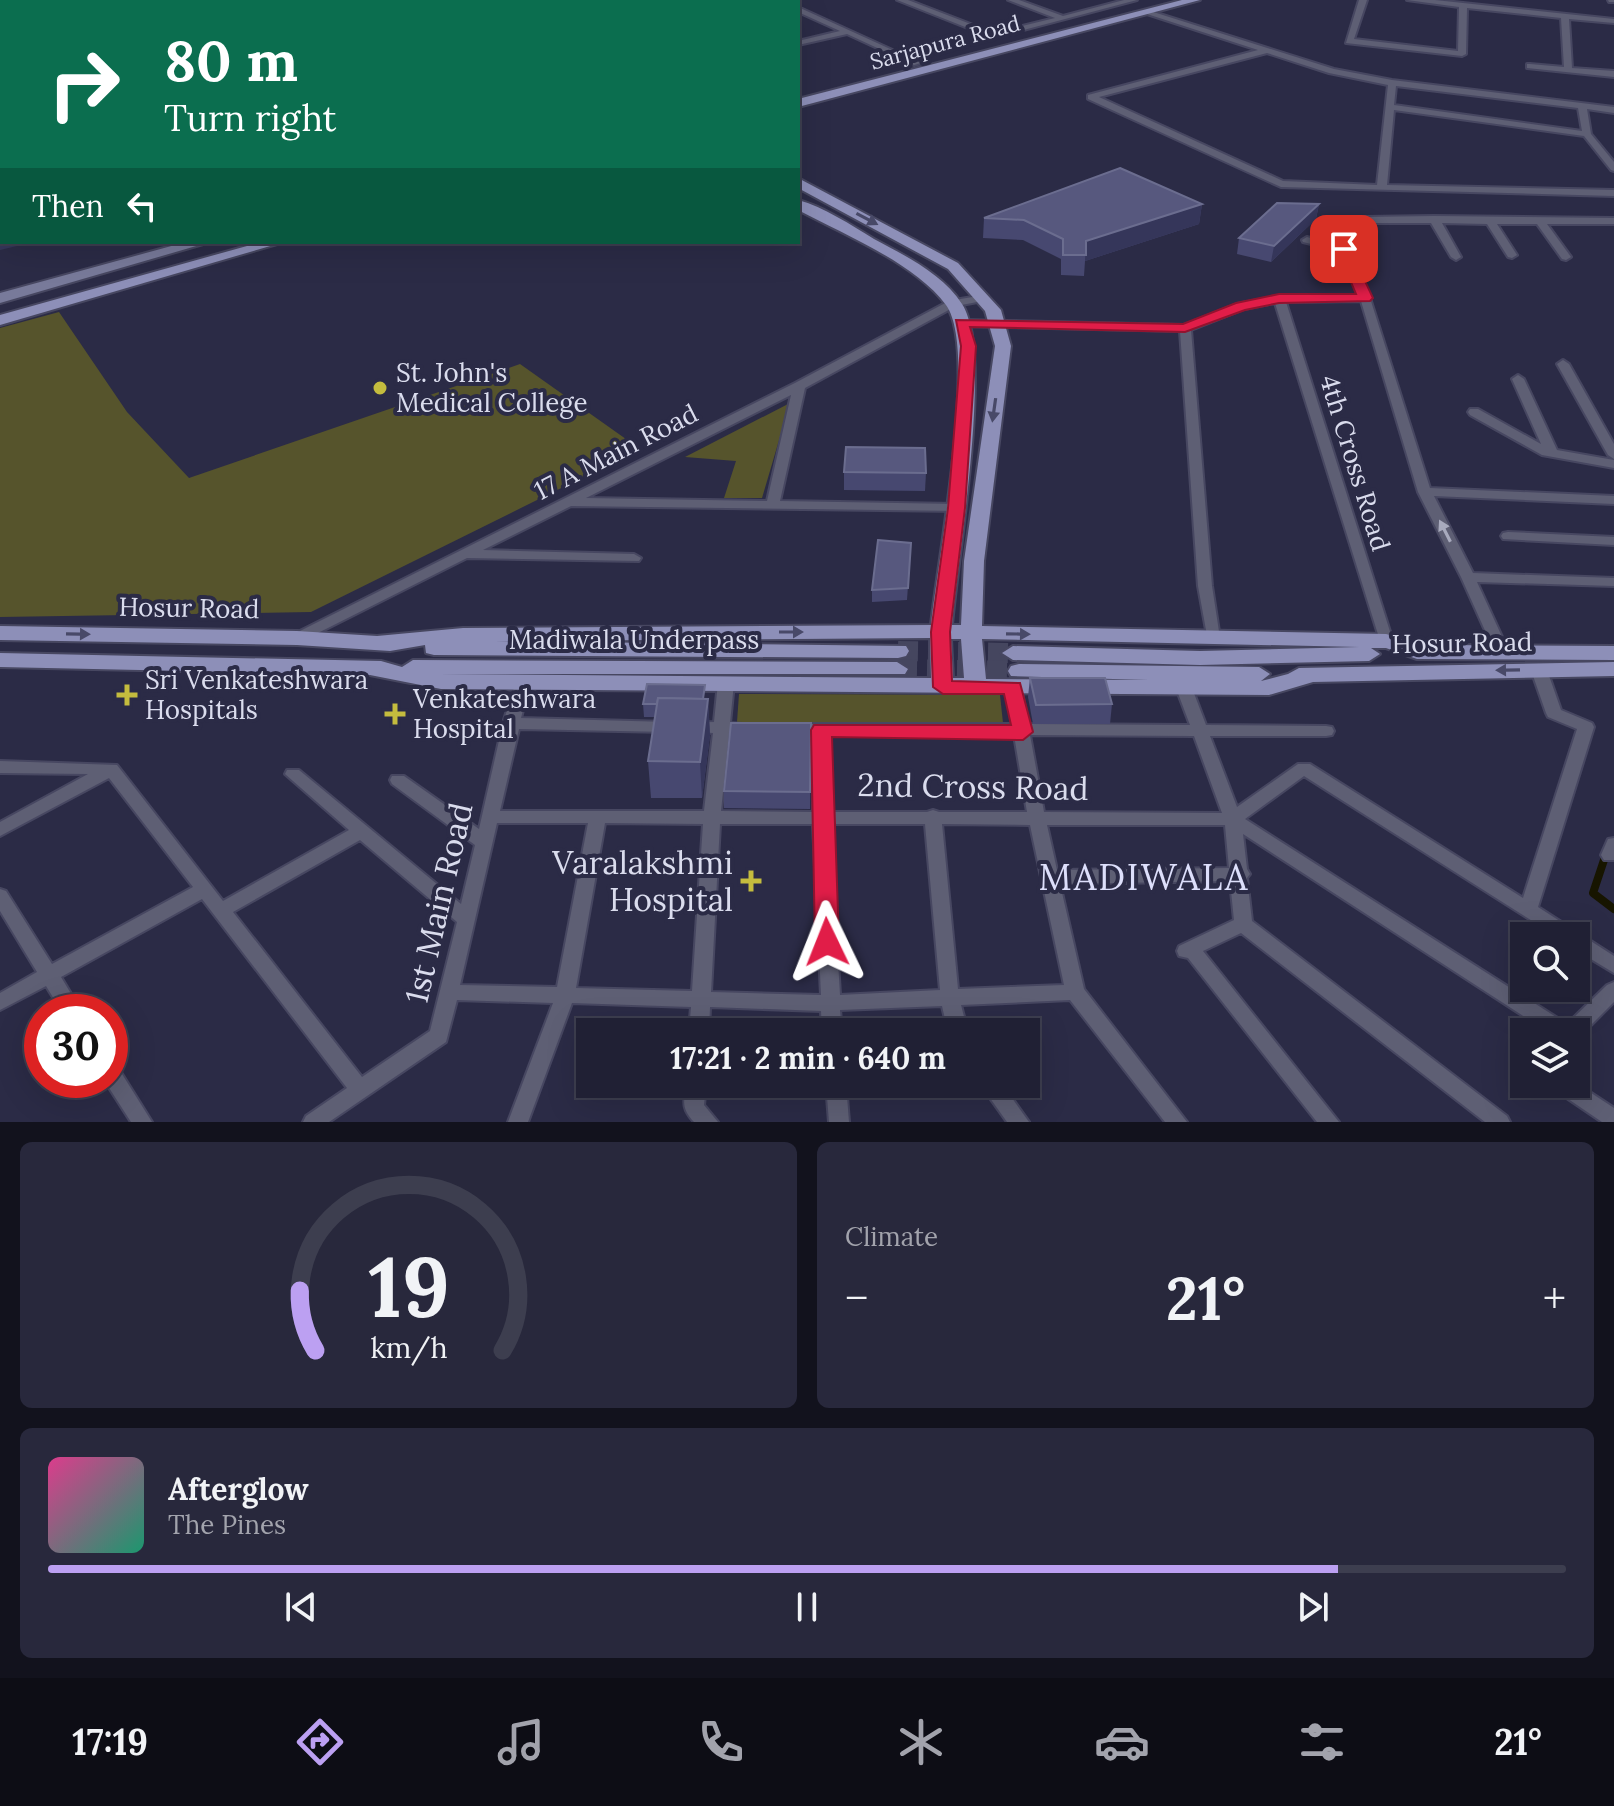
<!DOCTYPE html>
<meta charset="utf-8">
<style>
:root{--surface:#202034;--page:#28283c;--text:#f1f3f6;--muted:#a2a3ac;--line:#3d3e4f;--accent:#bca0f2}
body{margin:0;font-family:Lora,serif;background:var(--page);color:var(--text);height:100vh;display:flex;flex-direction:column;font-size:30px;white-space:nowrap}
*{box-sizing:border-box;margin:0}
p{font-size:26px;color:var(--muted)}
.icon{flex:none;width:44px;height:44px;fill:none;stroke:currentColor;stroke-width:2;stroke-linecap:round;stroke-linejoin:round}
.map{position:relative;height:1122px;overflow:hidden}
.sheet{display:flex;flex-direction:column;gap:20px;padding:20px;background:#12121d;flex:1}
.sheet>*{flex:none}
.banner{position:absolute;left:0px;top:0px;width:800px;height:244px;box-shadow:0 8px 32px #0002,0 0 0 2px var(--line);background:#0b6e4f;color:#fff;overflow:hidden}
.controls{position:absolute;left:1510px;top:922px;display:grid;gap:16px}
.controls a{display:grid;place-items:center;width:80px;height:80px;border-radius:0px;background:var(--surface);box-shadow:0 8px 32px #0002,0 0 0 2px var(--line);font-size:40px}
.speed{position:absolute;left:24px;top:994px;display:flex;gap:16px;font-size:40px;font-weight:700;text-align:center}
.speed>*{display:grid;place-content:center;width:104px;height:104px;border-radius:50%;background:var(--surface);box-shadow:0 8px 32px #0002,0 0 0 2px var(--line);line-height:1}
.speed .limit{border:12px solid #d22;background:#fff;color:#111}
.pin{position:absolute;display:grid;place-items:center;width:68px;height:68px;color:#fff;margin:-34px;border-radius:16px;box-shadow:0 4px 12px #0006}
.me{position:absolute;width:88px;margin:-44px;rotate:358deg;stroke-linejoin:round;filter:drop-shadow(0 0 6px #0008)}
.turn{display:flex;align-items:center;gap:28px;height:168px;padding:0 32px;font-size:36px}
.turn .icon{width:104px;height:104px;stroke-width:2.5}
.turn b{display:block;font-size:56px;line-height:68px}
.then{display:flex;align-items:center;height:76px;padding:0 32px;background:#0003;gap:16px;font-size:30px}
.big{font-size:60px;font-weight:700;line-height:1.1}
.sheet .widget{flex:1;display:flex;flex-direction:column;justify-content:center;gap:12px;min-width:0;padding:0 28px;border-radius:12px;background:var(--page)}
.sheet .dial{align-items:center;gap:0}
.dial svg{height:208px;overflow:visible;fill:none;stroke:var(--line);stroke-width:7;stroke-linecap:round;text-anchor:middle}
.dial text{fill:var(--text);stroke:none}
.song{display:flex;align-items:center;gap:24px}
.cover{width:96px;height:96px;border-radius:12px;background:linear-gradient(135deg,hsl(330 70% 55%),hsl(160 70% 35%))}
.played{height:8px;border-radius:4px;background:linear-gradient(90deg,var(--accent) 85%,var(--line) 85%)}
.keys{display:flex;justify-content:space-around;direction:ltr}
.heat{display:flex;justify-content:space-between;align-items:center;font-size:44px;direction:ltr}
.sheet .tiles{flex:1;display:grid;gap:20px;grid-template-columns:1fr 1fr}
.widget:last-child{grid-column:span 2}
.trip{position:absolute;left:576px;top:1018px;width:464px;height:80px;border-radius:0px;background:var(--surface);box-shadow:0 8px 32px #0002,0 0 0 2px var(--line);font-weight:700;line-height:80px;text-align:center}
.tab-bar{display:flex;height:128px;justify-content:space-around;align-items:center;background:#0d0d15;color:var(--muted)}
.tab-bar .icon{width:56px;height:56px}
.tab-bar .selected{color:var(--accent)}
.tab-bar b{font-size:36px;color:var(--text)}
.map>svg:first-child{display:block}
.green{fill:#56542c}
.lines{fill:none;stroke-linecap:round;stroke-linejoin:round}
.stream{stroke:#171500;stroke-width:8}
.primary-tunnel{stroke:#45465f;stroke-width:20;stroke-dasharray:20 10;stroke-linecap:butt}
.street-casing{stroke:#474761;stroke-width:4}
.secondary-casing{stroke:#474761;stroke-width:4}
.primary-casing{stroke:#474761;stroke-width:4}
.street{fill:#5e5f74;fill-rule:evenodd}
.secondary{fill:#787a9a;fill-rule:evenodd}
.primary{fill:#8d8fb8;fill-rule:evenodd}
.wall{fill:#474870}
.shaded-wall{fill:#35365a}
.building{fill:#57587e;stroke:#6b6d8f;stroke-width:2}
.oneway{fill:#484968}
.oneway2{fill:#a8aabd}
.route{fill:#e11d48;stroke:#92132f;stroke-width:2}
.poi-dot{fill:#c4bc3e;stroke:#2b2b46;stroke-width:3}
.labels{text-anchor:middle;stroke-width:8;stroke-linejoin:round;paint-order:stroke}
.far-street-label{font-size:22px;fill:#dadced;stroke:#2b2b46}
.poi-label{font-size:26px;fill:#dadced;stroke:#2b2b46;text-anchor:start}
.street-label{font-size:26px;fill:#dadced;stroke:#2b2b46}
.near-street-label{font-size:32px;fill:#dadced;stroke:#2b2b46}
.near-poi-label{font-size:32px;fill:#dadced;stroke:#2b2b46;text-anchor:end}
.near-quarter-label{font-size:36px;letter-spacing:2px;fill:#dddffb;stroke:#2b2b46}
</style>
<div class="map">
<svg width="1614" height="1122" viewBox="0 0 1614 1122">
<rect width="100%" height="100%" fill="#2b2b46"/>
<!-- green -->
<g class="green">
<polygon points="59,312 127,412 189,478 520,364 640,449 311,612 0,617 0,328"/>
<polygon points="790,403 762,498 724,498 736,461 685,457"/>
<polygon points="739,694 1000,695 1003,723 737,722"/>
</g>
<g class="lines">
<!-- stream -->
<polyline class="stream" points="1606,854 1593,893 1614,909"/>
<!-- primary-tunnel -->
<g class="primary-tunnel">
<polyline points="898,651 1013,653"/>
<polyline points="897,669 1019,671"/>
</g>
<!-- street casing -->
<g class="street-casing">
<g id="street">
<polygon points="773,0 783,0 785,2 775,2"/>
<polygon points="897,0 908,0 994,33 1055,18 1008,0 1019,0 1063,16 1124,0 1137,0 993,38"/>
<polygon points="1359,0 1367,0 1354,39 1458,51 1459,7 1407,0 1435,0 1614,19 1614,23 1569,19 1572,68 1614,71 1614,77 1527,68 1527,64 1530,64 1564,67 1561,18 1467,8 1466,54 1462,56 1346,43"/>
<polygon points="1608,0 1614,0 1614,2 1609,2"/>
<polygon points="798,7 921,63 914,65 847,34 798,45 798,41 840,31 798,12"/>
<path d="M1147,10L1334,69L1392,80L1614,107V113L1587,109L1591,134L1614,162V171L1611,170L1584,136L1394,110L1387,185L1614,190V196L1281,187L1088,99V95L1258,50L1147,14ZM1267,53L1329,73L1388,85L1377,185L1283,181L1099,97ZM1396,86L1578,108L1582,131L1394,105Z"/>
<polygon points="1434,216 1614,218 1614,224 1547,224 1571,257 1566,260 1562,259 1537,224 1497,224 1517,255 1512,258 1508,257 1487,224 1442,223 1461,257 1456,260 1451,257 1431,223 1367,223 1362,227 1375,252 1370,255 1365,252 1352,226 1364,217"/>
<polygon points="1307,237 1349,249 1370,298 1430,488 1614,496 1614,504 1434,496 1473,573 1614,578 1614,586 1477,582 1509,652 1501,657 1496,655 1461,577 1418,492 1361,301 1286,302 1393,641 1386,646 1381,644 1275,303 1244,309 1191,330 1212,586 1220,638 1213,643 1208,641 1198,586 1180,331 961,326 955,323 961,320 1184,325 1237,304 1279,296 1358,295 1340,251 1303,242 1302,240"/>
<path d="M984,295L988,296V300L956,306L805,388L780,501L956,504L961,505L963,508L961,511L571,506L483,550L634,554L641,558L639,561L467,558L302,641L297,643L290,638L292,635L795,383L949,301ZM791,395L767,501L586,498Z"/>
<polygon points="1563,360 1569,364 1614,444 1614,459 1608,455 1557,364"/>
<polygon points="1518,375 1524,379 1557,450 1614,460 1614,468 1542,455 1470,415 1468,412 1470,409 1478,409 1541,444 1512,379"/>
<polygon points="1508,532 1614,537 1614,545 1503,539 1501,536 1503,533"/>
<path d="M1539,665L1547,670L1561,710L1592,723L1594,727L1538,907L1614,956V973L1576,950V936H1556L1304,776L1245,819L1567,1024L1607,985L1614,982V1002L1578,1038H1576V1032H1548L1243,834L1247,869L1250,874L1247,878L1252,921L1507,1116L1510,1122H1485L1241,933L1203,951L1339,1122H1317L1188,958L1179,956L1177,951L1179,946L1234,920L1230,881L1060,884L1084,989L1187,1122H1165L1070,1000L961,1005L968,1032H948L942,1006L840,1010L842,1032H822L821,1011L710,1007L709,1032H689L691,1007L572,1003L528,1122H508L553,1003L457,1000L446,1042L329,1122H303L306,1116L347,1088L202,899L61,977L82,1012H62L46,986L0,1010V993L37,972L0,911V889L6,891L52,964L193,887L109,778L0,836V822L88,774L0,773V761L117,765L223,901L349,830L285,774L287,770H299L461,904L475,845L392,784L390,780L392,776H404L479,829L503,723L517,678H527L530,682L521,718L669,722L675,723L677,727L675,731L669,732L519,729L500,811H704L713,733L684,731L682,727L684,723L714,722L718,683L721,679H731L734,683L730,723L755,725L757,729L755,733L729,734L721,811L813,812L814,735L788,733L786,729L788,725L794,724H1012L1005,687L1008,683H1018L1021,687L1028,724L1190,725L1176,688L1179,684H1189L1192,688L1206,725L1326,726L1332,727L1334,731L1332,735L1326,736H1210L1237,807L1298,764H1310L1523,898L1577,729L1548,717L1546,713L1531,670ZM830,735H1014L1027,812H939L933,810L927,812H829ZM1030,735L1194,736L1222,813L1044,812ZM497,823H588L557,987L460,985ZM605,823L703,824L692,991L576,988ZM720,824H813L821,995L711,992ZM830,824H925L940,990L840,995ZM942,824L1030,825L1064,985L958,989ZM1047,825H1225L1229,868L1057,870ZM360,840L457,922L430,1031L362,1077L233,912Z"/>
<polygon points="1614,838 1614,860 1604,860 1601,855 1608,839"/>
<polygon points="110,1064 117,1066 152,1122 131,1122 104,1080 110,1080"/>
<polygon points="1576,1083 1614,1108 1614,1122 1602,1122 1555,1090 1552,1084"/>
<path d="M686,1084H706L704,1105L718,1122H694C681,1108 684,1102 686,1084Z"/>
<polygon points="826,1084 846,1084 849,1122 829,1122"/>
<polygon points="980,1084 1002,1084 1029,1122 1007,1122"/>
</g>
</g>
<!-- secondary casing -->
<g class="secondary-casing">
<polygon id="secondary" points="186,242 210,242 0,303 0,293"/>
</g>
<!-- primary casing -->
<g class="primary-casing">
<g id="primary">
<polygon points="442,0 454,0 455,2 443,2"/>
<polygon points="473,0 485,0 486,2 474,2"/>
<polygon points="1182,0 1200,0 798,107 798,99"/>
<path d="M798,178L958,263L1001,310L1011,346L984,561L982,626L1386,634L1430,645L1614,646V660L1417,659L1386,648H1371L1380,654L1369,661L1200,665L1013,660L1002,653L1013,646L1200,651L1359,647L982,639L986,679L1149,680L1011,676L1008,671L1011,666L1019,664L1259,667L1270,674L1261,681L1288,674L1299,668L1614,662V676L1313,682L1269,695L441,689L370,675L0,667V653L381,661L402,667L413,660L897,662L908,669L905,674H438L931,678L930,638L495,641L906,646L909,651L906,656L898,658L434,655L426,653L425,645L390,651L297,645L0,640V626L297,631L377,636L463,628L931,625C937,563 979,350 946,305C915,263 843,234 798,210V200C824,207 851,225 874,239C904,255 943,274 962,304C994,352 957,560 952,625H961L964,561L995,346L985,311L948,269L798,188ZM951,639H961L964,678H953Z"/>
<polygon points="261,242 284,242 0,325 0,315"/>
</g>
</g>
<!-- street -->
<use href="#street" class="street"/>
<!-- secondary -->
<use href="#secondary" class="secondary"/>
<!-- primary -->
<use href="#primary" class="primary"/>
</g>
<!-- wall -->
<g class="wall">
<polygon points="1202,204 1199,224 1085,261 1084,276 1061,275 1061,259 1023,240 983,238 984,218"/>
<polygon points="1319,204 1316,219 1271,262 1237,254 1239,238"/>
<polygon points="844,472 926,473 925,491 844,490"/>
<polygon points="911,543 907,600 872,602 872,590"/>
<polygon points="1030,678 1112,704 1110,724 1033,724 1028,697"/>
<polygon points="708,699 710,735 702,798 651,798 648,761 655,717 644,717 643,704"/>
<polygon points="811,723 810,809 724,808 724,791"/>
</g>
<!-- shaded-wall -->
<g class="shaded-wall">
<polygon points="1202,204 1199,224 1085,261 1086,241"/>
<polygon points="1319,204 1316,219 1271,262 1274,246"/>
<polygon points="0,228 2,228 2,242 34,242 0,250"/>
<polygon points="708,699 710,735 702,798 700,762"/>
</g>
<!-- building -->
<g class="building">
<polygon points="2,127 2,228 0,228 0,128"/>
<polygon points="1120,168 1202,204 1086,241 1086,255 1063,255 1063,239 1024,220 984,218"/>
<polygon points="1277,203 1319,204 1274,246 1239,238"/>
<polygon points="846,447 925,448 926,473 844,472"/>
<polygon points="878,540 911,543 908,588 872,590"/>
<polygon points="1030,678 1105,678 1112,704 1036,705"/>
<polygon points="647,684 705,685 703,699 658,698 657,704 643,704"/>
<polygon points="658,698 708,699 700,762 648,761"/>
<polygon points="731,723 811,723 810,792 724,791"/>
</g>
<!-- one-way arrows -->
<defs><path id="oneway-solid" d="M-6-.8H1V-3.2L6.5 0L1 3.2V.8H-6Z" transform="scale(2)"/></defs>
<g class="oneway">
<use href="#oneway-solid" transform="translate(867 219) rotate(28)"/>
<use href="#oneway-solid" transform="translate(994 410) rotate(98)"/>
<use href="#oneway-solid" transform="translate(791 632)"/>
<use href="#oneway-solid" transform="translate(78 634) rotate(1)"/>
<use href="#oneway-solid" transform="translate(1018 634) rotate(1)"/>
<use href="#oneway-solid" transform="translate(1508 670) rotate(179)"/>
</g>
<use class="oneway2" href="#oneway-solid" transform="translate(1445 531) rotate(-117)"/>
<!-- route -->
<polygon class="route" points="1344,245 1350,249 1373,298 1370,301 1279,303 1245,310 1185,332 970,327 976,346 965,508 950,632 952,681 1020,683 1033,732 1023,740 832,737 839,942 836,948 819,948 815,942 811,730 814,725 1011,725 1004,694 943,694 933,687 931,632 948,508 961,346 956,320 1183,324 1236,303 1279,294 1356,294 1337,249"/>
<!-- markers -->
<g class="poi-dot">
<circle cx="380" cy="388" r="8"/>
<path d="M123 683h8v8h8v8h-8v8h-8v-8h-8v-8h8z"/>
<path d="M391 702h8v8h8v8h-8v8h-8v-8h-8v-8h8z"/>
<path d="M747 869h8v8h8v8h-8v8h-8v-8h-8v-8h8z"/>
</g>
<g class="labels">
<!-- far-street labels -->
<g class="far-street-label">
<text transform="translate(945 42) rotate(-15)" y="8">Sarjapura Road</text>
</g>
<!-- poi labels -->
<g class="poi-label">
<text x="396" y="382">St. John's<tspan x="396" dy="30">Medical College</tspan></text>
<text x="145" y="689">Sri Venkateshwara<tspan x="145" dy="30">Hospitals</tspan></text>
<text x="413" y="708">Venkateshwara<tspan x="413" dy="30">Hospital</tspan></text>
</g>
<!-- street labels -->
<g class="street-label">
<text transform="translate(616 452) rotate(-27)" y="9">17 A Main Road</text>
<text transform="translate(1355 463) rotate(73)" y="9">4th Cross Road</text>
<text transform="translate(189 608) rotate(1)" y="9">Hosur Road</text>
<text x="634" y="649">Madiwala Underpass</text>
<text transform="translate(1462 643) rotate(-1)" y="9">Hosur Road</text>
</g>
<!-- near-street labels -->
<g class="near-street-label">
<text transform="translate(973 787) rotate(1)" y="11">2nd Cross Road</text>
<text transform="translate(439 903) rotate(-77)" y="11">1st Main Road</text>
</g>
<!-- near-poi labels -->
<g class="near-poi-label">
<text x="733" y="874">Varalakshmi<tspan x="733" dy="37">Hospital</tspan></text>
</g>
<!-- near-quarter labels -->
<g class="near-quarter-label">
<text x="1144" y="890">MADIWALA</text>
</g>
</g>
</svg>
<div class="controls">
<a><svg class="icon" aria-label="search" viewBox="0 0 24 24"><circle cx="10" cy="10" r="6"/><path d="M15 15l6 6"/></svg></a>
<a><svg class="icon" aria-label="layers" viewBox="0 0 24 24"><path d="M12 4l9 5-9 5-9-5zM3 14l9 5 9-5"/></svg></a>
</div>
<div class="speed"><div class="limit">30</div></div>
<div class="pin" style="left:1344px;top:249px;background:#d93025"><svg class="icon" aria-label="arrive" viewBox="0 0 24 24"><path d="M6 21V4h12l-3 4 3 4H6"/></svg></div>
<svg class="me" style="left:827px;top:942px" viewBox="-20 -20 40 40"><path d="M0-17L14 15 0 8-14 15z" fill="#e11d48" stroke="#fff" stroke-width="4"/></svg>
<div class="trip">17:21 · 2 min · 640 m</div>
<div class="banner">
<div class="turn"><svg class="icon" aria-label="right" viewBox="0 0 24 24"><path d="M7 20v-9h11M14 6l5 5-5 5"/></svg><div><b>80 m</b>Turn right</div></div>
<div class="then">Then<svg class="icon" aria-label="left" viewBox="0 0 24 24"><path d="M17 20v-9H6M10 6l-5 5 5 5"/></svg></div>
</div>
</div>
<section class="sheet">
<div class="tiles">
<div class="widget dial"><svg viewBox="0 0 100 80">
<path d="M14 69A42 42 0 1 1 86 69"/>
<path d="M14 69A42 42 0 0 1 8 46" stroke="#bca0f2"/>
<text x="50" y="56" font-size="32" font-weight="700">19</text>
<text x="50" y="72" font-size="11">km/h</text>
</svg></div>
<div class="widget"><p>Climate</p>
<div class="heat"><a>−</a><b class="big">21°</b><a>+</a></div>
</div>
<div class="widget">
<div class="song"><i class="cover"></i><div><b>Afterglow</b><p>The Pines</p></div></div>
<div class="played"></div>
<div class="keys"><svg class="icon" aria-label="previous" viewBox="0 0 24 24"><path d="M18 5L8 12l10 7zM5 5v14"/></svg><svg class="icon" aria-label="pause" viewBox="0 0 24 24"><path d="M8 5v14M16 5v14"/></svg><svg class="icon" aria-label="next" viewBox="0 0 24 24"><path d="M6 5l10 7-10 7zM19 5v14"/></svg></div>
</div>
</div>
</section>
<nav class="tab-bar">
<b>17:19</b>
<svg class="icon selected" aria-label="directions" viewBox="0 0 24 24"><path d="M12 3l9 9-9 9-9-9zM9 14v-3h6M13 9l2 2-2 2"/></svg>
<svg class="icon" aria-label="music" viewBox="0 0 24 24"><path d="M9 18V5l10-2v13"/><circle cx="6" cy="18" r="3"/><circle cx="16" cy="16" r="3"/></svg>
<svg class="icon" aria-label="phone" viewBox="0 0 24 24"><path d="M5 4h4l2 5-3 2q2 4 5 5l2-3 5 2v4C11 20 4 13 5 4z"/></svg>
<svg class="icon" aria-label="climate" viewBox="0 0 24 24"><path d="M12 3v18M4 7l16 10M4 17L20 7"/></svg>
<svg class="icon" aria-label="car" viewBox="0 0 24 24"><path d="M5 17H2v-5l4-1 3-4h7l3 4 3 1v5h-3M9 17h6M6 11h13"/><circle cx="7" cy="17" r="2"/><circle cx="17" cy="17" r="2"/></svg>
<svg class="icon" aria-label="filters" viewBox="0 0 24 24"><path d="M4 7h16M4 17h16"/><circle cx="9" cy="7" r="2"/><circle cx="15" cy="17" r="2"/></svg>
<b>21°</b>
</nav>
